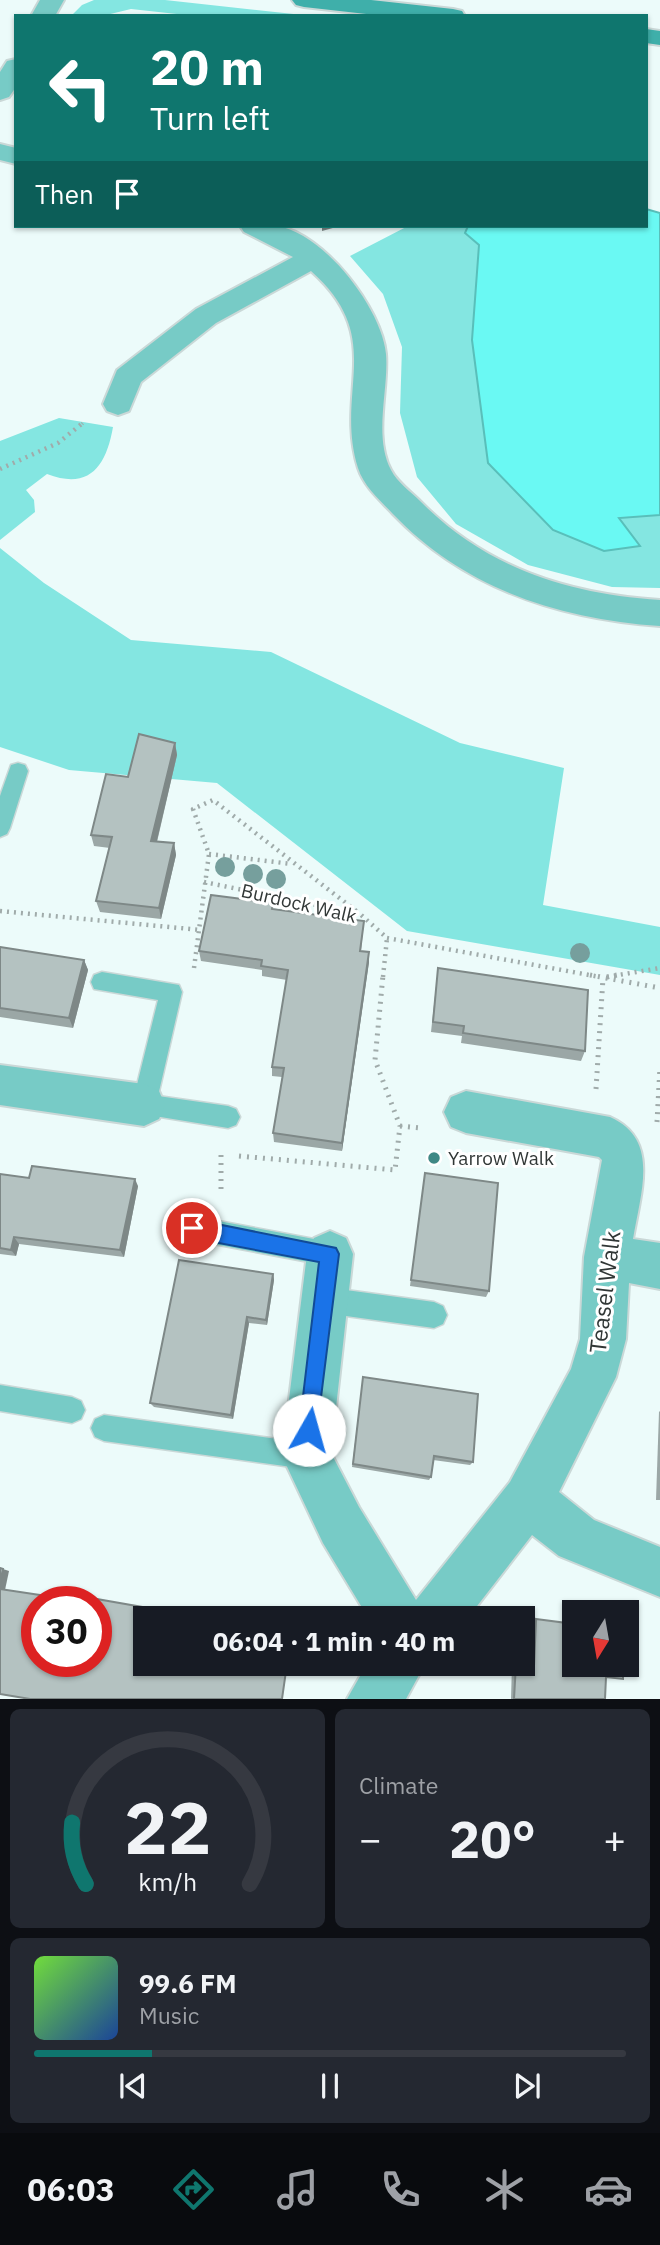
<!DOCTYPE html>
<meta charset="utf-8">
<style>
:root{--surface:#171b24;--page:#242831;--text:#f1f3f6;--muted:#9ea1a6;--line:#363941;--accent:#0f766e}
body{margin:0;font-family:"IBM Plex Sans",sans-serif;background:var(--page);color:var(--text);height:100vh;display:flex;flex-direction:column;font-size:26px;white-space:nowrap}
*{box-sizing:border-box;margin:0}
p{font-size:23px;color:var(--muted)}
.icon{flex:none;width:38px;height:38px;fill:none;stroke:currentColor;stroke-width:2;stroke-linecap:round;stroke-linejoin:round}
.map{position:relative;height:1699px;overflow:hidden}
.details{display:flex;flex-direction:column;gap:10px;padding:10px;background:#0d0f14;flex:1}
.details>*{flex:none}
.hud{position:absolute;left:14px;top:14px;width:634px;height:214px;border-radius:0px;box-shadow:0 2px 5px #0004;background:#0f766e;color:#fff;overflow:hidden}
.needle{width:46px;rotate:191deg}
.tools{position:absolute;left:562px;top:1600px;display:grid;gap:14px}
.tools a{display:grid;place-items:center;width:77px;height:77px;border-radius:0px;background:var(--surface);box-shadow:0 2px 5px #0004;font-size:35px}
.speed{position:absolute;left:21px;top:1586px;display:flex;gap:14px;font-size:35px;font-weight:700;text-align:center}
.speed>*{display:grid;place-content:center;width:91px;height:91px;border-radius:50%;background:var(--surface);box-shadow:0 2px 5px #0004;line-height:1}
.speed .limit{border:10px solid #d22;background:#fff;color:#111}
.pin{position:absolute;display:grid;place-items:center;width:60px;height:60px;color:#fff;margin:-30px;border:4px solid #fff;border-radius:50%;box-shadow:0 2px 7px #0007}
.me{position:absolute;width:77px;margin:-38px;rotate:7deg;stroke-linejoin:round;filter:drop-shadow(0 0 5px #0008)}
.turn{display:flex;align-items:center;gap:24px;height:147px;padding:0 21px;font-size:32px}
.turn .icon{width:91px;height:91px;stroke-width:2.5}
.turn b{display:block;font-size:49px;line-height:60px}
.then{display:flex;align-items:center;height:66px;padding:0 21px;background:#0003;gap:14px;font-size:26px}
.big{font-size:52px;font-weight:700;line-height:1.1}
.details .tile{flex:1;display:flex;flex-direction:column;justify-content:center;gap:10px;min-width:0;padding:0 24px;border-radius:10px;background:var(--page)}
.details .dial{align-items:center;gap:0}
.dial svg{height:182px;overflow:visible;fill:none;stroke:var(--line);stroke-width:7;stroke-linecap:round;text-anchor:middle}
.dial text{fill:var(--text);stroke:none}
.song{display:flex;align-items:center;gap:21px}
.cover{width:84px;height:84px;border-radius:10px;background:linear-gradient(135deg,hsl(100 70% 55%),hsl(220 70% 35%))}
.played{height:7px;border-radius:4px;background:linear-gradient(90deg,var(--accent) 20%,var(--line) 20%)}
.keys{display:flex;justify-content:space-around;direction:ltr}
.heat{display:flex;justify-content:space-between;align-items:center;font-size:38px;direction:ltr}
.details .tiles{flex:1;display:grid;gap:10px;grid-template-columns:1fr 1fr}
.tile:last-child{grid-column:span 2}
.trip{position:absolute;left:133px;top:1606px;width:402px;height:70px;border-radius:0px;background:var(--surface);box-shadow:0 2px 5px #0004;font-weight:700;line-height:70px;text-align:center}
.menu{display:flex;height:112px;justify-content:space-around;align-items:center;background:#090b0e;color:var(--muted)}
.menu .icon{width:49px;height:49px}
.menu .on{color:var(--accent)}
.menu b{font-size:32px;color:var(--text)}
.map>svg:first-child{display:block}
.green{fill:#84e6e1}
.water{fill:#6af9f3;stroke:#59bfba;stroke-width:2}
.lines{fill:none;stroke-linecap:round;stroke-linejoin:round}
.service-casing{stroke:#cad8d7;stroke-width:3}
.minor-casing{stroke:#cad8d7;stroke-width:4}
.secondary-casing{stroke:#cad8d7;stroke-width:4}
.path-far2{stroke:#a0abaa;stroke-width:3.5;stroke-dasharray:1 3.5;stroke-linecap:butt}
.path-far1{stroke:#a0abaa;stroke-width:4.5;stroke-dasharray:2 5;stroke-linecap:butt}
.path{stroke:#a0abaa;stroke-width:5;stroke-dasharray:2 6;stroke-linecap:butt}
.service{fill:#77cbc6;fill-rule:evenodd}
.minor{fill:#77cbc6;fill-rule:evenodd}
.secondary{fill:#3fafaa;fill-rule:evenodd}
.tree{fill:#769f9d}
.wall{fill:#9ba7a6}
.shaded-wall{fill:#7e8887}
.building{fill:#b4c2c1;stroke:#7e8887;stroke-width:2}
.route{fill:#1a73e8;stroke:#114b97;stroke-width:2}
.poi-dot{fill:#408885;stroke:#fff;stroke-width:2.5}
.labels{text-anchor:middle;stroke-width:6;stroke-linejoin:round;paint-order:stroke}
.street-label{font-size:19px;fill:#313736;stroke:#fff}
.poi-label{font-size:19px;fill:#313736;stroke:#fff;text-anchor:start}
.near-street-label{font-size:23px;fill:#313736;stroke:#fff}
</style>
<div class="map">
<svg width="660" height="1699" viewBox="0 0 660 1699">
<rect width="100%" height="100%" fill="#ecfbfa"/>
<!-- green -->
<g class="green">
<polygon points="94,0 165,0 312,16 195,16 131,9 102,16 71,16 82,5"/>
<polygon points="408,226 468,226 465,233 479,245 472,340 619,518 660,515 660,588 612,587 528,565 456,524 417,477 400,413 402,347 383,294 350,256"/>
<path d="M59,418L113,427C106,467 89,490 47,474L26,490L34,500L35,512L0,540V441Z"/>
<polygon points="0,548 44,583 131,640 271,652 460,743 564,768 543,905 660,927 660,975 407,931 217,783 69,770 0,747"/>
</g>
<!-- water -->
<polygon class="water" points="646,209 660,213 660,515 619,518 640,546 604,551 553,530 488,463 472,340 479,245 465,233 468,226 646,226"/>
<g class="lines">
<!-- service casing -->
<g class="service-casing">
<g id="service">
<polygon points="18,763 25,765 28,771 10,828 7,834 0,837 0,796 11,765"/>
<polygon points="102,972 179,985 182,992 158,1096 228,1106 236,1109 240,1117 236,1125 228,1128 136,1113 132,1105 158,1000 94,989 91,982 94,975"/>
<polygon points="192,1216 330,1242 339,1245 342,1254 339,1263 330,1266 192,1240 183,1237 180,1228 183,1219"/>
<polygon points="324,1287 434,1302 443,1306 447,1315 443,1324 434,1328 324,1313 315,1309 311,1300 315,1291"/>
<polygon points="0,1385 72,1397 81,1401 85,1410 81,1419 72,1423 0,1411"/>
<polygon points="104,1415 306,1443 315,1447 319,1456 315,1465 306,1469 104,1441 95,1437 91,1428 95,1419"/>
</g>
</g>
<!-- minor casing -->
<g class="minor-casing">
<g id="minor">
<polygon points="40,0 64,0 55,16 31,16"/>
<polygon points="16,59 16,87 9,97 0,100 0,72 7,61"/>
<polygon points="0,144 16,148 16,164 0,160"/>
<path d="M240,226C252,225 266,224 277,226C324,233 382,309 386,354C389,389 373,436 391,470C397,482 411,492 420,501C486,568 568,594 660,600V626C559,619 465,589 393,514C381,501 364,487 358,468C334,391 387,338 311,271L216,323L141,382L129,411L118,415L107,411L103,404L117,370L196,309L293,257L244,232Z"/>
<polygon points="0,1065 144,1084 159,1091 165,1105 159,1119 144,1126 0,1105"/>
<path d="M466,1091L610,1117C660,1139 641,1191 633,1239L660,1243V1289L629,1283L626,1339L616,1377L559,1492L594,1520L660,1547V1597L559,1556L532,1535L467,1619H369L323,1543L282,1456L307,1254L314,1238L330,1231L346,1238L353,1254L331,1453L359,1507L416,1600L510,1482L571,1369L580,1339L584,1257L602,1160L599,1157L466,1133L451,1127L444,1112L451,1097Z"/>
<polygon points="367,1664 425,1664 406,1699 347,1699"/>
</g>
</g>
<!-- secondary casing -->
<g class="secondary-casing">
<g id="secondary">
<polygon points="292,0 371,0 453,9 462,11 465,16 384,16 304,7 296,5"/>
<polygon points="646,29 660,31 660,45 646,43"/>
</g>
</g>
<!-- path-far2 -->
<polyline class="path-far2" points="82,424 84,422"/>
<!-- path-far1 -->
<g class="path-far1">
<polyline points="0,469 58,443 84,422"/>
<polyline points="209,854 292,864"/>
<polyline points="204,882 360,914 387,938"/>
<polyline points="0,911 201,930"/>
<polyline points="387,938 600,977"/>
<polyline points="194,968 209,854 193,809 213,800 360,914"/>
<polyline points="383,977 387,938"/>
<polyline points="607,977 660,968"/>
</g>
<!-- path -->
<g class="path">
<polyline points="590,975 660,988"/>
<polyline points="607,977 617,975"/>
<polyline points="596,1089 603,978"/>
<polyline points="657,1122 660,1067"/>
<polyline points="400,1126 420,1128"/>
<polyline points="221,1155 221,1195"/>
<polyline points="239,1156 395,1170 400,1126 375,1060 383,975"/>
</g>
<!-- service -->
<use href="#service" class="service"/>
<!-- minor -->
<use href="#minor" class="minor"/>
<!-- secondary -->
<use href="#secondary" class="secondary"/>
</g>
<!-- trees -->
<g class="tree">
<circle cx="225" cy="867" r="10"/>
<circle cx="253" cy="874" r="10"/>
<circle cx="276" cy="879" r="10"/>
<circle cx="580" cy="953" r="10"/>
</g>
<!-- wall -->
<g class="wall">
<polygon points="175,743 177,755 157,842 174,843 176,855 161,919 100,912 96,901 110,848 94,846 91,835 128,777"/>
<polygon points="273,903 273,910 364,921 361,951 369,952 369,962 342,1151 274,1142 273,1133 282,1077 272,1076 272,1067 287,980 262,976 262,970 201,961 199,951"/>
<polygon points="0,947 84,960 88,970 73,1028 0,1017"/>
<polygon points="438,968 585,1051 581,1061 461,1043 462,1036 431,1032"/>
<polygon points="425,1173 489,1291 486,1297 410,1286"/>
<polygon points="0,1174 29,1178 138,1186 124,1257 19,1244 16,1256 0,1254"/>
<polygon points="273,1274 274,1280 267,1325 249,1323 233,1419 154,1407 150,1403"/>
<polygon points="363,1377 473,1462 470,1465 433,1460 431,1477 429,1480 352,1467"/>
<polygon points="660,1411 660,1500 656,1500 659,1412"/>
<polygon points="532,1619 536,1619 606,1677 605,1699 511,1699 512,1664 530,1666"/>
</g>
<!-- shaded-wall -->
<g class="shaded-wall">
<polygon points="322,226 340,226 322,231"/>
<polygon points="175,743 177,755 154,853 151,841"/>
<polygon points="174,843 176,855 161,919 159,908"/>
<polygon points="369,952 369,962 342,1151 342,1143"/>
<polygon points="84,960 88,970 73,1028 69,1018"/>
<polygon points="135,1179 138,1186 124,1257 120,1250"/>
<polygon points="14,1237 19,1244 16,1256 11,1250"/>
<polygon points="273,1274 274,1280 267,1325 266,1320"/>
<polygon points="247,1317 249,1323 233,1419 231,1415"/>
<polygon points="3,1569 9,1571 5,1590 0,1589 0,1582"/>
</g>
<!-- building -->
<g class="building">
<polygon points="139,734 175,743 151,841 174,843 159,908 96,901 112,837 91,835 106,774 128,777"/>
<polygon points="211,895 273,903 272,909 364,921 360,951 369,952 342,1143 273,1133 284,1068 272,1067 288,970 261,966 262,960 199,951"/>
<polygon points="0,947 84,960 69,1018 0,1008"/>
<polygon points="438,968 588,990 585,1051 463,1033 464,1026 433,1022"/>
<polygon points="32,1166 135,1179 120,1250 14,1237 11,1250 0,1248 0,1174 29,1178"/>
<polygon points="425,1173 498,1183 489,1291 411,1280"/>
<polygon points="179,1260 273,1274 266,1320 247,1317 231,1415 150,1403"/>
<polygon points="363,1377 478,1394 473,1462 434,1456 431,1477 353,1464"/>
<polygon points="0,1568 3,1569 0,1582"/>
<polygon points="0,1589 80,1601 37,1601 37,1661 96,1661 96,1601 91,1601 91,1598 211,1619 145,1619 145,1664 287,1664 282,1699 30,1699 0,1694"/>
<polygon points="536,1619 574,1624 574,1664 623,1664 623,1679 606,1677 605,1699 514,1699 516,1664 534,1666"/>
</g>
<!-- route -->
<polygon class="route" points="192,1219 336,1248 339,1254 316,1437 309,1440 302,1437 299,1430 319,1262 192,1238 185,1235 183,1228 185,1222"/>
<!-- markers -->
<circle class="poi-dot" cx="434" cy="1158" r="7"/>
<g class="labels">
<!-- street labels -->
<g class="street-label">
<text transform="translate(299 903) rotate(13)" y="7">Burdock Walk</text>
</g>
<!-- poi labels -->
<g class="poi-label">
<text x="448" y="1165">Yarrow Walk</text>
</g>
<!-- near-street labels -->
<g class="near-street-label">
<text transform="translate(605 1292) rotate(-83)" y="8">Teasel Walk</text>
</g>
</g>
</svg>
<div class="tools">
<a><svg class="needle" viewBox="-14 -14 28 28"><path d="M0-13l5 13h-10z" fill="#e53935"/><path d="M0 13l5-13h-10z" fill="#9ea1a6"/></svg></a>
</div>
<div class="speed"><div class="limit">30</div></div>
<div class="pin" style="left:192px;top:1228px;background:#d93025"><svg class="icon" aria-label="arrive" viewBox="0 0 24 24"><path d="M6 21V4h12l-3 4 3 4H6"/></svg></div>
<svg class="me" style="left:309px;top:1430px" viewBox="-20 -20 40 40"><circle r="19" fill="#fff"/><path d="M0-13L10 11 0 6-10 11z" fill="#1a73e8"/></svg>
<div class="trip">06:04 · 1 min · 40 m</div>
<div class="hud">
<div class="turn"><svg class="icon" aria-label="left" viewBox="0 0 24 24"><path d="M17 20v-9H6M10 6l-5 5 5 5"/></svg><div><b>20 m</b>Turn left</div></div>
<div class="then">Then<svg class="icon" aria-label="arrive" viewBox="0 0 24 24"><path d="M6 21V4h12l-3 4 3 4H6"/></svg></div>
</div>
</div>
<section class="details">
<div class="tiles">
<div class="tile dial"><svg viewBox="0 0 100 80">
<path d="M14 69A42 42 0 1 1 86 69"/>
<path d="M14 69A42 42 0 0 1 8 42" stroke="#0f766e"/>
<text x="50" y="56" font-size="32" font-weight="700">22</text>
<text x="50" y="72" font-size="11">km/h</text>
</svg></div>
<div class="tile"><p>Climate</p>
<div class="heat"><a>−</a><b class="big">20°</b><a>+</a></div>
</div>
<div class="tile">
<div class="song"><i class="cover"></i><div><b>99.6 FM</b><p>Music</p></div></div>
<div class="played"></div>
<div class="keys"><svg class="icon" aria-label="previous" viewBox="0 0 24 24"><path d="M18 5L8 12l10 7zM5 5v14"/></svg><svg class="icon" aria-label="pause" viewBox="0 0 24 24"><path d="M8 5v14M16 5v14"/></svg><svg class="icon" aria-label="next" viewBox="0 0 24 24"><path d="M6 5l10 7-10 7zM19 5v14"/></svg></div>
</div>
</div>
</section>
<nav class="menu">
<b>06:03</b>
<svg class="icon on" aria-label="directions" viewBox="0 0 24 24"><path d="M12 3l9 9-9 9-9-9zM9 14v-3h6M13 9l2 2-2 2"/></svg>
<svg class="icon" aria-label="music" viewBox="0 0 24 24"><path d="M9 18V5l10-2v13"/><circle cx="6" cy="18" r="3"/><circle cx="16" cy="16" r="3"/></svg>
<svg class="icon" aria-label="phone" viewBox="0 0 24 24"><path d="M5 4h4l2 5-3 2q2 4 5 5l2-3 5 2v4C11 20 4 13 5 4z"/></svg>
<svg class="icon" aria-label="climate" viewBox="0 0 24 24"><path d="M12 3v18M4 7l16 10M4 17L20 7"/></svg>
<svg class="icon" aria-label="car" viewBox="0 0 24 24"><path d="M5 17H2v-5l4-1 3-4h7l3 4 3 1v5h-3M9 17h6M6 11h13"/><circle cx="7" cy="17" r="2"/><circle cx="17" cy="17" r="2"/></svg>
</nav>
